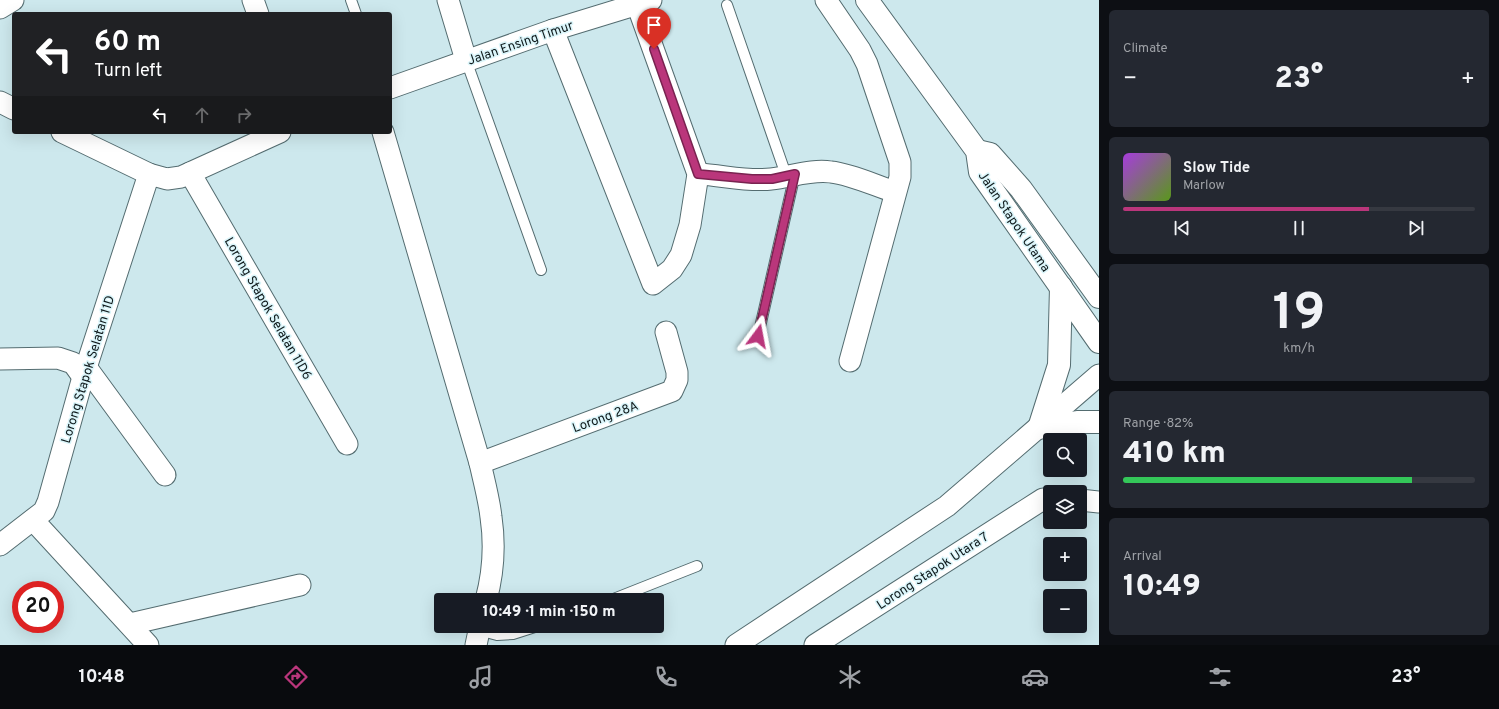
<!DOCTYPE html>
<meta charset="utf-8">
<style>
:root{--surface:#171b24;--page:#242831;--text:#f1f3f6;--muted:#9ea1a6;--line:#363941;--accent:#ba367b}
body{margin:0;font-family:Overpass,sans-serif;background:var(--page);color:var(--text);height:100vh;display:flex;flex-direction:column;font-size:15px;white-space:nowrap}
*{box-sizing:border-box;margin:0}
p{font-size:13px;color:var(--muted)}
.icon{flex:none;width:22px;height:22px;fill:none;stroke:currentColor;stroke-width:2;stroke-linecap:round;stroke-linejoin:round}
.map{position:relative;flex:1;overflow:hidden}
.panel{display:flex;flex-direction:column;gap:10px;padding:10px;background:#0d0f14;width:400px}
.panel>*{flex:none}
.banner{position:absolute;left:12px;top:12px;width:380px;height:122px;border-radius:4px;box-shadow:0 4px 16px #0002;background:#202124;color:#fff;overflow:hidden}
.fabs{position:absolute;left:1043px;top:433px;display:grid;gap:8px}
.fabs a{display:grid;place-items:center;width:44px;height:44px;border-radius:4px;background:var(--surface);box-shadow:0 4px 16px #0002;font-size:20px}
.speed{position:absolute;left:12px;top:581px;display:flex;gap:8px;font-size:20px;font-weight:700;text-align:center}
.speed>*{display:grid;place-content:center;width:52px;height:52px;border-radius:50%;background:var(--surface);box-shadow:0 4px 16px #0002;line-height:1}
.speed .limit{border:6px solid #d22;background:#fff;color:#111}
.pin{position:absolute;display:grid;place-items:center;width:34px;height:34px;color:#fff;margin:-41px -17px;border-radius:50% 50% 50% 0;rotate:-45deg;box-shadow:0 0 4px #0007}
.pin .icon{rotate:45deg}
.me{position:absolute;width:44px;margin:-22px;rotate:13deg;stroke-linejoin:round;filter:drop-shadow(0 0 3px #0008)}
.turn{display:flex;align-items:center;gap:14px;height:84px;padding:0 16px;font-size:18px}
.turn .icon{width:52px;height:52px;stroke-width:2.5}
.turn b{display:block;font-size:28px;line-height:34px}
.lanes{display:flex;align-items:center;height:38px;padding:0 16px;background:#0003;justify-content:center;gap:20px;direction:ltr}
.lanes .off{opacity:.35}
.big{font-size:30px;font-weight:800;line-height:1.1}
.panel .tile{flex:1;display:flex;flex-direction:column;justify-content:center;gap:6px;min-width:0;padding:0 14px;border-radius:6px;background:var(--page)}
.panel .dial{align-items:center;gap:0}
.dial b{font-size:52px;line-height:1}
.song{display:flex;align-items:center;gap:12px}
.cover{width:48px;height:48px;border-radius:6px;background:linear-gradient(135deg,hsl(280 70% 55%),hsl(90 70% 35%))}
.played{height:4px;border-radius:2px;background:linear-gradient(90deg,var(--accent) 70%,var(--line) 70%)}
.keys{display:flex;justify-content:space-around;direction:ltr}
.heat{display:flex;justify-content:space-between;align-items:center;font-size:22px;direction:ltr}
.charge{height:6px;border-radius:3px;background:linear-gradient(90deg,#34c759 82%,var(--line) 0)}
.trip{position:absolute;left:434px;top:593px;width:230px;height:40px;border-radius:4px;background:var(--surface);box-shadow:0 4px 16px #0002;font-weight:800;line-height:40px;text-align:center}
.dock{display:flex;height:64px;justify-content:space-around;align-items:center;background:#090b0e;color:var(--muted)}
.dock .icon{width:28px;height:28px}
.dock .active{color:var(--accent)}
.dock b{font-size:18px;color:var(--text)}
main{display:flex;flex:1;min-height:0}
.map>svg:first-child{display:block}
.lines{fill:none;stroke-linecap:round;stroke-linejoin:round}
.lane-casing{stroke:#546c70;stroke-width:12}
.street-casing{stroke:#546c70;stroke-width:23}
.secondary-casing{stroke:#546c70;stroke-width:24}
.lane{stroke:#fff;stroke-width:10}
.street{stroke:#fff;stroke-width:21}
.secondary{stroke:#fff;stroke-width:22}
.route-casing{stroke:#792350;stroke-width:10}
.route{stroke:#ba367b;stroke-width:7}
.labels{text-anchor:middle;stroke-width:3;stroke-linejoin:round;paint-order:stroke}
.street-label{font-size:13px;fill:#0f191b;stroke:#daf5fa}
</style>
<main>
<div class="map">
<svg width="1099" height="645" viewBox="0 0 1099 645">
<rect width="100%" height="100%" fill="#cde8ed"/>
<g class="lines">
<!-- lane casing -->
<g class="lane-casing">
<g id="lane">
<polyline points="351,0 356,14"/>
<polyline points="727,5 786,175"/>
<polyline points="466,60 541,270"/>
<polyline points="758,336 795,174"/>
<polyline points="611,600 697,566"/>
<polyline points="478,630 497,635 513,634 538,626"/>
</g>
</g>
<!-- street casing -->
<g class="street-casing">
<g id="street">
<polyline points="253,0 258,14"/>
<polyline points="448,0 466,60"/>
<polyline points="826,0 860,50 867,64 900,162 900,177 850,361"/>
<polyline points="0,8 13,0"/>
<polyline points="553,30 653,284 672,269 681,255 690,225 698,174 637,4"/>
<polyline points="390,88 553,30 651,0"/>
<polyline points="0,102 14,109"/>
<polyline points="62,132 149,174 167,179 181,177 280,132"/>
<path d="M383,132L480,463C484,481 489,499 491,517C495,544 493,574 486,600"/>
<polyline points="190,173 347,444"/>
<path d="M698,174C722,175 747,182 771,179C791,177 811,169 831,172C851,174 876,186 895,192"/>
<polyline points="0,359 58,358 73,363 83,377"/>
<polyline points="86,367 165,475"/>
<polyline points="480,463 672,391 677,380 677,372 666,332"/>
<polyline points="1080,500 1099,502"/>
<polyline points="33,520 148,645"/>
<polyline points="0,545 44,511 48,502 83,377 149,174"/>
<polyline points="130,624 300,585"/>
<polyline points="476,645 480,626"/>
<polyline points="736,645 947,506 1099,375"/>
<polyline points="815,645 1043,499 1050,499"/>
</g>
</g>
<!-- secondary casing -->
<g class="secondary-casing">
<g id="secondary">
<polyline points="867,0 977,151 980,172 1099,342"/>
<polyline points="977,151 990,154 1021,189 1099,297"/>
<polyline points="1061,287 1059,365 1039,428 1077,422 1099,422"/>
</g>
</g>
<!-- lane -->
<use href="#lane" class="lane"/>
<!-- street -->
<use href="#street" class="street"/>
<!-- secondary -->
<use href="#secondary" class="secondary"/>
</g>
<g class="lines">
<!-- route casing -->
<g class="route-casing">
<polyline id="route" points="654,49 698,174 752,179 772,179 795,174 758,336"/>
</g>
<!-- route -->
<use href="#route" class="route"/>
</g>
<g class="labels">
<!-- street labels -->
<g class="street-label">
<text transform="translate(520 42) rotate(-19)" y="5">Jalan Ensing Timur</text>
<text transform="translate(1015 221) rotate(56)" y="5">Jalan Stapok Utama</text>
<text transform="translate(269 308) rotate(60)" y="5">Lorong Stapok Selatan 11D6</text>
<text transform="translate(87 369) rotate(-73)" y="5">Lorong Stapok Selatan 11D</text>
<text transform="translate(605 416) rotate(-20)" y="5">Lorong 28A</text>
<text transform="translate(932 570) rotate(-33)" y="5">Lorong Stapok Utara 7</text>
</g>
</g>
</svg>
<div class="fabs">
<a><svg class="icon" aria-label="search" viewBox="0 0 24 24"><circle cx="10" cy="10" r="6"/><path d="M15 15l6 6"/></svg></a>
<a><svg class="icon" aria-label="layers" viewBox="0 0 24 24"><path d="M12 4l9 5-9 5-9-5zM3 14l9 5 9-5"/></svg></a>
<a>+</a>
<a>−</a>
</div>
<div class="speed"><div class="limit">20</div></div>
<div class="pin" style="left:654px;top:49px;background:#d93025"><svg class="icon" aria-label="arrive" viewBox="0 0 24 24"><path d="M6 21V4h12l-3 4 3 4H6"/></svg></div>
<svg class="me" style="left:758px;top:336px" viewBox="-20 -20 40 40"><path d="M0-17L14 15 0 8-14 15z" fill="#ba367b" stroke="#fff" stroke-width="4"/></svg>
<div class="trip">10:49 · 1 min · 150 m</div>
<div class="banner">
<div class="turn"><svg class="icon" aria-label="left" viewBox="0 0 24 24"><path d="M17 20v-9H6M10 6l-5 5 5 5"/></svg><div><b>60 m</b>Turn left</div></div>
<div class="lanes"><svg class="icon" aria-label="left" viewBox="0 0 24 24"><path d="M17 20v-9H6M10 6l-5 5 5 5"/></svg><svg class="icon off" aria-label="ahead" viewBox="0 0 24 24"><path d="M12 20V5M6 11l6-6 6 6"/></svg><svg class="icon off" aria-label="right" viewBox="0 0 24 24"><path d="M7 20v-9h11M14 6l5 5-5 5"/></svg></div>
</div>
</div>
<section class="panel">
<div class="tile"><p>Climate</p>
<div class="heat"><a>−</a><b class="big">23°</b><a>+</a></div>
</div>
<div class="tile">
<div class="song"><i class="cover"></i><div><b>Slow Tide</b><p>Marlow</p></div></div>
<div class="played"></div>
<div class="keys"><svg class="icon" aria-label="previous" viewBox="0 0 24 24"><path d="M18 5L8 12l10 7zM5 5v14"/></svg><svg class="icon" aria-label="pause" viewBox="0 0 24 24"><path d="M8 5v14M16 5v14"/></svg><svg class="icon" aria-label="next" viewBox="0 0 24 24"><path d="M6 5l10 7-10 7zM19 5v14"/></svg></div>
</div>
<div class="tile dial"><b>19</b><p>km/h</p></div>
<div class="tile"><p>Range · 82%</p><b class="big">410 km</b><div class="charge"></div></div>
<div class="tile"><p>Arrival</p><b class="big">10:49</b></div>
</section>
</main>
<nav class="dock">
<b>10:48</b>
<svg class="icon active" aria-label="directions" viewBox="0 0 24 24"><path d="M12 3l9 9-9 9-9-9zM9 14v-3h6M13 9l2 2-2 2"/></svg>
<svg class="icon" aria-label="music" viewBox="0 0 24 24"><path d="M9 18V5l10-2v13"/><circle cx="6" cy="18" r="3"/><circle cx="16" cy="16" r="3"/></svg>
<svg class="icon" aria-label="phone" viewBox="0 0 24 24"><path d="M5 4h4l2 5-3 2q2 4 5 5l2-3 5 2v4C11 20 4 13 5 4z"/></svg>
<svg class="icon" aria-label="climate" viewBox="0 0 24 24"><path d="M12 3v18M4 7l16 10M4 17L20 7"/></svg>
<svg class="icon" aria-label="car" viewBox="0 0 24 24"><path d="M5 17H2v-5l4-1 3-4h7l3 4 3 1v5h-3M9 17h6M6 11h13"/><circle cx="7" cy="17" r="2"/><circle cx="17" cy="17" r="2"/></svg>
<svg class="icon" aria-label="filters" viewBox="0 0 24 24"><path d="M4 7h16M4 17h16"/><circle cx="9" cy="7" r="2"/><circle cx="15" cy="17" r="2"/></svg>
<b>23°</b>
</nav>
